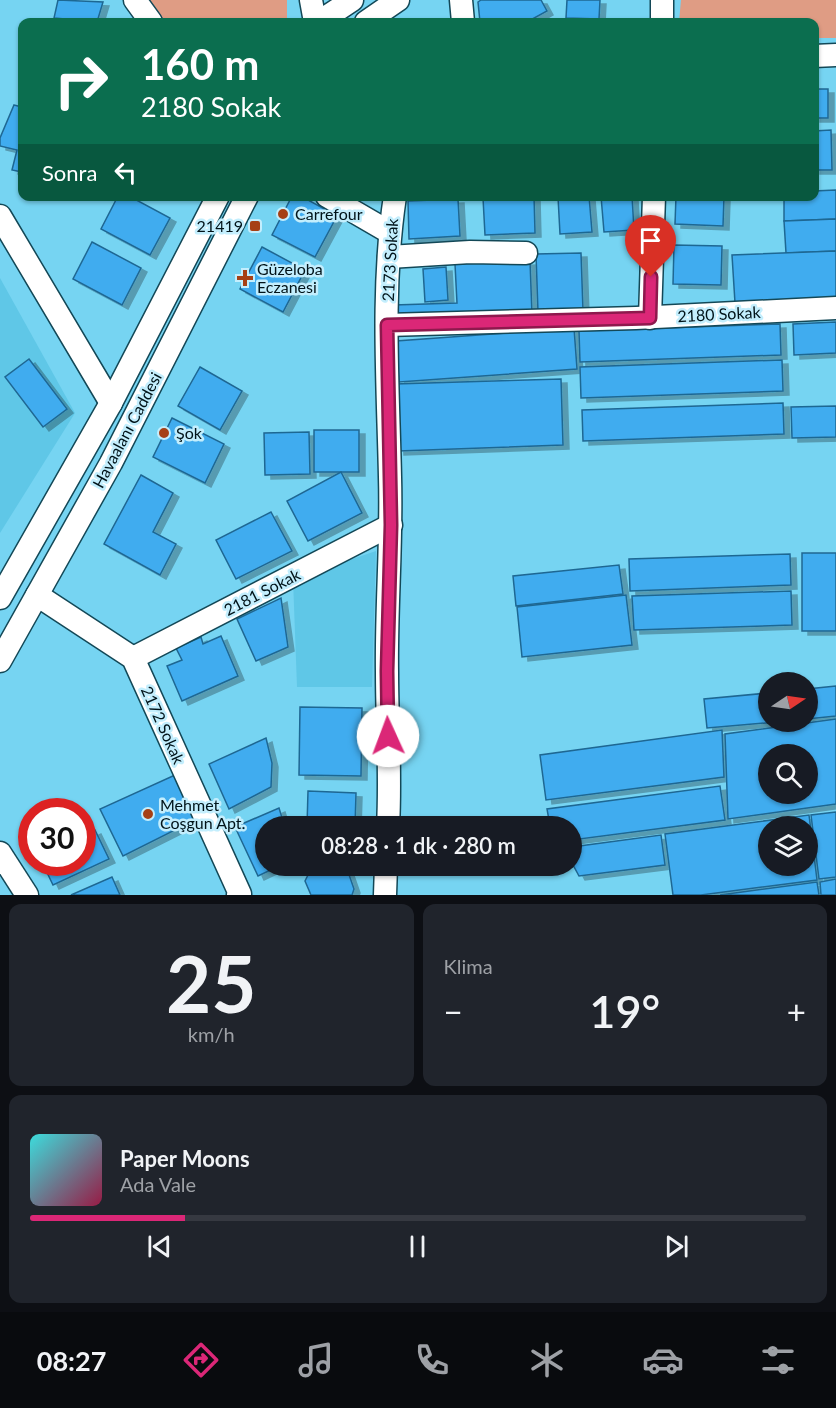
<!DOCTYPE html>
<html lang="tr">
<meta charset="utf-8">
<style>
:root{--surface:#171b24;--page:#20242c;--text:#f1f3f6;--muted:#9ea1a6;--line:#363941;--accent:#db2777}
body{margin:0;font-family:Lato,sans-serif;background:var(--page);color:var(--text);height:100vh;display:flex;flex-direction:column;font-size:22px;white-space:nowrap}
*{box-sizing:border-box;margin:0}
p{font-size:20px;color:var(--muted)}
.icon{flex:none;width:33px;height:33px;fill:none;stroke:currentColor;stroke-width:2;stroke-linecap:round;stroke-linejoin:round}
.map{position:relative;height:895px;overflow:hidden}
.drawer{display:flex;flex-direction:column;gap:9px;padding:9px;background:#0d0f14;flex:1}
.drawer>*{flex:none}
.hud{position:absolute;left:18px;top:18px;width:801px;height:183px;border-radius:12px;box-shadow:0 2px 4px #0004;background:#0b6e4f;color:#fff;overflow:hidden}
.needle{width:39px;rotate:77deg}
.tools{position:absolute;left:758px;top:672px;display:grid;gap:12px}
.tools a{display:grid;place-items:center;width:60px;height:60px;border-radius:50%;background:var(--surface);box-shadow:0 2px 4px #0004;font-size:30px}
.speed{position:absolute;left:18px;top:798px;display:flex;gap:12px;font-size:30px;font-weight:700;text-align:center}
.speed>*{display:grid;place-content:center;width:78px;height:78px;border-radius:50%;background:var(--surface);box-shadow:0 2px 4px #0004;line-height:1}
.speed .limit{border:9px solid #d22;background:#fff;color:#111}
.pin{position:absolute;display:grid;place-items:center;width:51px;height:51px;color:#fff;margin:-62px -26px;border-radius:50% 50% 50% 0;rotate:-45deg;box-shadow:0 0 6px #0007}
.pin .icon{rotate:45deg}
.me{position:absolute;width:66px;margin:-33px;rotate:358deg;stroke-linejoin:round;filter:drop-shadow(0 0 4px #0008)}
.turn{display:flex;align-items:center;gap:21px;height:126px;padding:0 24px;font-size:27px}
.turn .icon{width:78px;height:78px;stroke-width:2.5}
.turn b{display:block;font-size:42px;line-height:51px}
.then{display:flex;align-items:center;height:57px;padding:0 24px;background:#0003;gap:12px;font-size:22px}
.big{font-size:45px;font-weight:600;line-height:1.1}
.drawer .card{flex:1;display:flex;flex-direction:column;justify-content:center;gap:9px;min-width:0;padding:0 21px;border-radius:12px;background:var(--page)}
.drawer .dial{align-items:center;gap:0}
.dial b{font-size:78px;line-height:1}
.song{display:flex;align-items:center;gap:18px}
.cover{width:72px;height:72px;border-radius:9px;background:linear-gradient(135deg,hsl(180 70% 55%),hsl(340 70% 35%))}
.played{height:6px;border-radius:3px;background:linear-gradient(90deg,var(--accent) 20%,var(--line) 20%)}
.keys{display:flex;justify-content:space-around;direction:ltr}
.heat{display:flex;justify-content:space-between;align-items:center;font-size:33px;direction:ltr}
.drawer .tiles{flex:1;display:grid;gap:9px;grid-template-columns:1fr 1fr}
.card:last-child{grid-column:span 2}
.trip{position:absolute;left:255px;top:816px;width:327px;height:60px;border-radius:30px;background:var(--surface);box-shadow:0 2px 4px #0004;font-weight:600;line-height:60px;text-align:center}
.tabs{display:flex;height:96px;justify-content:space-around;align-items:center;background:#090b0e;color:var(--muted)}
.tabs .icon{width:42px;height:42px}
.tabs .current{color:var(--accent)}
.tabs b{font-size:27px;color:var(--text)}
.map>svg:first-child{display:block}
.built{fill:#5fc7e7}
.green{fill:#df9c84}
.building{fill:#41acef;stroke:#1f6793;stroke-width:1.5;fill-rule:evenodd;filter:url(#shadow)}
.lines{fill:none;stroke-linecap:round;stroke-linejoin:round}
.minor-casing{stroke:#134857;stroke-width:25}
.minor{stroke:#fff;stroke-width:22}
.route-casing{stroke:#8e194d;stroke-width:15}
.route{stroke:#db2777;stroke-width:10}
.poi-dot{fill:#a64015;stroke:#c3eefd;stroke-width:2}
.labels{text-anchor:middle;stroke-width:5;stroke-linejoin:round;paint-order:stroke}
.poi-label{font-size:16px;fill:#011319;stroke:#c3eefd;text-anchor:start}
.street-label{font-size:16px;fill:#011319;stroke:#c3eefd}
</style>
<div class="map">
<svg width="836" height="895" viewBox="0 0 836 895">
<defs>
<filter id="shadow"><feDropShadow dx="6" dy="4" stdDeviation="0" flood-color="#0004"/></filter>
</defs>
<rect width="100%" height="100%" fill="#76d4f2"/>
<!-- built -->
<g class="built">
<polygon points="0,278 75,413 0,533"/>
<polygon points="376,551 372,687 297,687 293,579"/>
</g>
<!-- green -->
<g class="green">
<polygon points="145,0 287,0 287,22 162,22"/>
<polygon points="681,0 836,0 836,38 815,38 814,22 679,22"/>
</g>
<!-- building -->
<g class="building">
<polygon points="58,0 103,2 97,22 54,18"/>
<polygon points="481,0 541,0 547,11 527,22 480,22 478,2"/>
<polygon points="567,0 600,0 599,19 566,18"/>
<rect x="814" y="89" width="14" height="29"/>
<polygon points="14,105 22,107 22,172 12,170 17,150 0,146 0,138"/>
<polygon points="831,130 832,170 814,170 814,131"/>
<polygon points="836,190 836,219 784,221 784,196 814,196 814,191"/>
<polygon points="118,196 129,196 170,218 150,255 101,229"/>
<polygon points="292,196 301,196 337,216 315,257 272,235"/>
<polygon points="534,196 535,233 485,235 483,198"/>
<polygon points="589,196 592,232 560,234 558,197"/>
<polygon points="601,196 632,196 634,230 604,232"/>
<polygon points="676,196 724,196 723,226 675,224"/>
<polygon points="458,199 460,236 409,239 408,201"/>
<polygon points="836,219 836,251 786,253 784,221"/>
<polygon points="92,242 141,268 122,305 73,279"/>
<polygon points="674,245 722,246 721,285 673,284"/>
<polygon points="262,247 305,270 283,312 240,289"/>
<polygon points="836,251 836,298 735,303 732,255"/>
<polygon points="581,253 583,311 538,312 536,254"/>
<polygon points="530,261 532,315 394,320 394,305 457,303 455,264"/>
<polygon points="446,267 448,300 425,302 423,269"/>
<polygon points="836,322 836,353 794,355 793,324"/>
<polygon points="780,324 781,355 580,362 579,331"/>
<polygon points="574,328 577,369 399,382 396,341"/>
<polygon points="29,359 67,409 43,427 5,377"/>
<polygon points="782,360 783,391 581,398 580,367"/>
<polygon points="200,367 242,391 220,430 178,406"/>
<polygon points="561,379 563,445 398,451 395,384"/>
<polygon points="783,403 784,434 583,441 582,410"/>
<polygon points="836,406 836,437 792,438 791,407"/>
<polygon points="172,418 224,444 205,483 153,457"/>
<rect x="314" y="430" width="45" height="42"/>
<polygon points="309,432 310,474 265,475 264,433"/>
<polygon points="341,472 362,513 308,541 287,501"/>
<polygon points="141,475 173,493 153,532 176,544 160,575 104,544"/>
<polygon points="271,512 292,551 236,579 216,540"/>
<rect x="802" y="553" width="34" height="78"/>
<polygon points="790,554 791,585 630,591 629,559"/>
<polygon points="619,565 623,594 516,606 513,576"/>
<polygon points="791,591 792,625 634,630 632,596"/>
<polygon points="626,595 632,645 522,657 517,607"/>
<polygon points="281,598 288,647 256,661 237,619"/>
<polygon points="221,636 238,676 182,701 167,666 182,660 176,648 201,637 203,644"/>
<polygon points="836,686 836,716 807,719 807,689"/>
<polygon points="768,693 768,722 777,722 707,728 704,699"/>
<polygon points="300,707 362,708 361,776 299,775"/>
<path d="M836,719V804L728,819L725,734ZM768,754H807V794H768Z"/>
<polygon points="722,730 724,777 546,800 540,755"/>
<polygon points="266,738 272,763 271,787 229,809 209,764"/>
<polygon points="175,775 195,820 123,856 100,809"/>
<polygon points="720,786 725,820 572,840 572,826 550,826 547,809"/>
<polygon points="308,791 356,793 355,826 307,826"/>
<polygon points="279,808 283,821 282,826 266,826 266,866 279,866 258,876 235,827"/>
<polygon points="836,812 836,877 819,879 811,815"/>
<path d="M809,815L817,880L701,895H673L665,834ZM768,826H807V866H768Z"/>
<polygon points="95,830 109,859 53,885 42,862 82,862 82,836"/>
<polygon points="661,835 665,865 579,876 572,863 572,847"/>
<polygon points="323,866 346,866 354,889 352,895 311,895 305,881 310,871"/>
<polygon points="112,877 120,895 71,895"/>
<polygon points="836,879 836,895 821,895 820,882"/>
<polygon points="817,882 819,895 720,895"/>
</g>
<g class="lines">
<!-- minor casing -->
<g class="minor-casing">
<g id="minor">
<polyline points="135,0 151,22"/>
<polyline points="311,0 315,22"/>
<polyline points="461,0 463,22"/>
<polyline points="322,22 328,16 352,0"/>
<polyline points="366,22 398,0"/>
<polyline points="662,22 662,0"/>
<polyline points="814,56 836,55"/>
<polyline points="327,196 389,232"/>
<polyline points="0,216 111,403"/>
<polyline points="389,257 470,252 526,253"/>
<polyline points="650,318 654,196"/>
<polyline points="387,325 636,318 836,308"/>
<polyline points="37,595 133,658 240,894 238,895"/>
<polyline points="0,598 111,403 218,196"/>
<polyline points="133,658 391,525"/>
<polyline points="0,661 111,463 247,196"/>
<path d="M388,826C391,775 387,724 387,672C386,607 392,542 390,477C388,384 381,289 395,196"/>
<polyline points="0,853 27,895"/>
<polyline points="385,895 386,866"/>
</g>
</g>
<!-- minor -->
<use href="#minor" class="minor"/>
</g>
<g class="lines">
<!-- route casing -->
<g class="route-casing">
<polyline id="route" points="388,736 387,671 391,525 387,325 650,318 651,277"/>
</g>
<!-- route -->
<use href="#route" class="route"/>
</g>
<!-- markers -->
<g class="poi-dot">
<circle cx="283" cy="214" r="6"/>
<rect x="249" y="220" width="12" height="12" rx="3"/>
<path d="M242 269h6v6h6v6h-6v6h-6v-6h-6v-6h6z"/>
<circle cx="164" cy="433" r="6"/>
<circle cx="148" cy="814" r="6"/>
</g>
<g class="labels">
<!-- poi labels -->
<g class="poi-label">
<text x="295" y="220">Carrefour</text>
<text x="243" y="232" text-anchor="end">21419</text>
<text x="257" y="275">Güzeloba<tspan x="257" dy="18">Eczanesi</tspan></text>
<text x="176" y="439">Şok</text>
<text x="160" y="811">Mehmet<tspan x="160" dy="18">Coşgun Apt.</tspan></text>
</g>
<!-- street labels -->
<g class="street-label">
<text transform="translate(390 260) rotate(-87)" y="6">2173 Sokak</text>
<text transform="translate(719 314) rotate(-3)" y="6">2180 Sokak</text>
<text transform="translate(127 430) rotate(-62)" y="6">Havaalanı Caddesi</text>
<text transform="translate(262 592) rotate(-27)" y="6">2181 Sokak</text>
<text transform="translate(163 725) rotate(66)" y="6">2172 Sokak</text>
</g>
</g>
</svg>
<div class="tools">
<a><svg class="needle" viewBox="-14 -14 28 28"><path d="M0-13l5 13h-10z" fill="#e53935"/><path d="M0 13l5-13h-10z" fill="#9ea1a6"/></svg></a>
<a><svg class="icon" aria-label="search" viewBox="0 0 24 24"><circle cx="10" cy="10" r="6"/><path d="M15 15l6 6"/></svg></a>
<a><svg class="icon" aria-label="layers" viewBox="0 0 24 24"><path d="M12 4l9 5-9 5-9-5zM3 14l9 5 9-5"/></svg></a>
</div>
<div class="speed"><div class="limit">30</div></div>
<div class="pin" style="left:651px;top:277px;background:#d93025"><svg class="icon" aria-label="arrive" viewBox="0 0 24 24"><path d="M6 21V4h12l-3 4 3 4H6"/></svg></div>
<svg class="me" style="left:388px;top:736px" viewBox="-20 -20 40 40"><circle r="19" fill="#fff"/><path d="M0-13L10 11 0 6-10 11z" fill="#db2777"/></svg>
<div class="trip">08:28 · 1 dk · 280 m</div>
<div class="hud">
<div class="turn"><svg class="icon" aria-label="right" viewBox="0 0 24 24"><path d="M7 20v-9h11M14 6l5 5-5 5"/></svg><div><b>160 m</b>2180 Sokak</div></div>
<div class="then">Sonra<svg class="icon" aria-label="left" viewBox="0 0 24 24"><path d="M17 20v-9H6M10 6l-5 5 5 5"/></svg></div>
</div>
</div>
<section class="drawer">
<div class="tiles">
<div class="card dial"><b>25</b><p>km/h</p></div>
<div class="card"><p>Klima</p>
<div class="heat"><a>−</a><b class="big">19°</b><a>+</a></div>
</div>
<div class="card">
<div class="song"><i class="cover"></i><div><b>Paper Moons</b><p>Ada Vale</p></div></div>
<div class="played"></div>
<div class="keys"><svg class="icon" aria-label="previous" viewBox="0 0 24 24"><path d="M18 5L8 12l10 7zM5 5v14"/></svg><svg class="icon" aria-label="pause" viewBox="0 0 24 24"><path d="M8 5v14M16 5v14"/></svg><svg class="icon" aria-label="next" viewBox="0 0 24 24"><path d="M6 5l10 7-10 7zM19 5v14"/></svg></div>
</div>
</div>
</section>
<nav class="tabs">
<b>08:27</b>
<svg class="icon current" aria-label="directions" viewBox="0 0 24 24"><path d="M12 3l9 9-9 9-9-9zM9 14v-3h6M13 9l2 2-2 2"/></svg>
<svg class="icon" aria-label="music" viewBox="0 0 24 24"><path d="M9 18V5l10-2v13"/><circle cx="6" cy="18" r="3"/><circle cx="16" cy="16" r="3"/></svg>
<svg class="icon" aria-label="phone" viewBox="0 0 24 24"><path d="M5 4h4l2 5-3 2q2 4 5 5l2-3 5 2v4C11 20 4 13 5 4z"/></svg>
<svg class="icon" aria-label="climate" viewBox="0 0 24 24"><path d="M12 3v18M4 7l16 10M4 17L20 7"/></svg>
<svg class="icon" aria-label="car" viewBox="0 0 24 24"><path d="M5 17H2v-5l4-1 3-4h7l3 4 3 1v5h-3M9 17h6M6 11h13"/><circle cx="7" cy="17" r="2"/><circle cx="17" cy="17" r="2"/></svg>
<svg class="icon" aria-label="filters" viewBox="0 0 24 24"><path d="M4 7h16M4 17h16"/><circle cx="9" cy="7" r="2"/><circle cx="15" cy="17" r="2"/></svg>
</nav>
